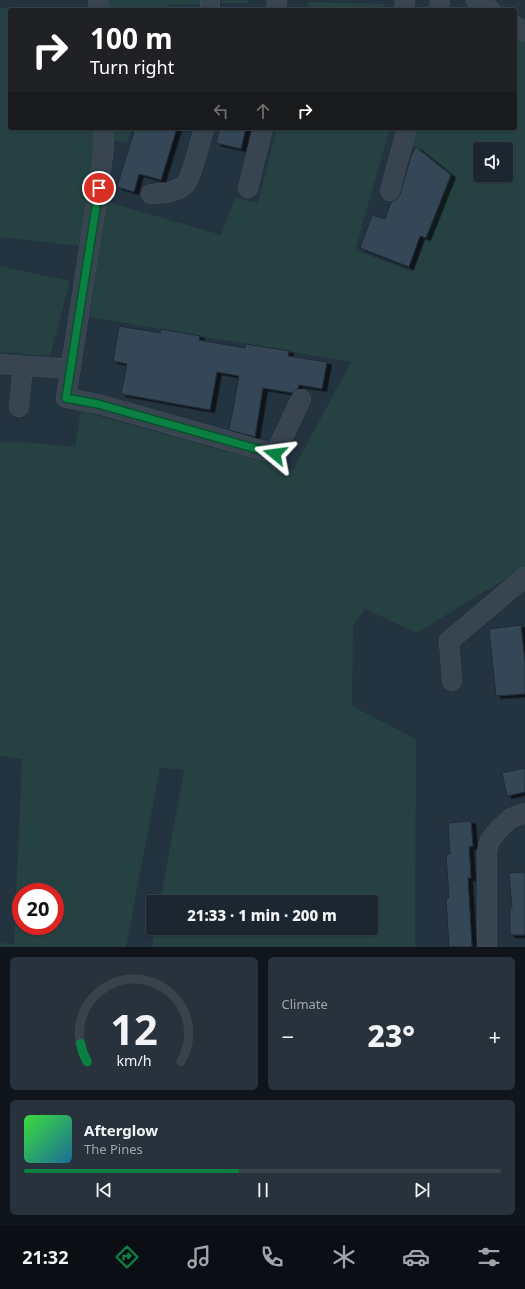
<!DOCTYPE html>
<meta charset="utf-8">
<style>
:root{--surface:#1b2630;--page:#28323c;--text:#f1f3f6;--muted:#a0a5ab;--line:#39434c;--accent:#0b8043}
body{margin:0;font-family:"Noto Sans",sans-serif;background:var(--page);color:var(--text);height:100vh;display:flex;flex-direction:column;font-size:15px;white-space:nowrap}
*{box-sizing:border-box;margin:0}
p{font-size:13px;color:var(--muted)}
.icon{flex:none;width:22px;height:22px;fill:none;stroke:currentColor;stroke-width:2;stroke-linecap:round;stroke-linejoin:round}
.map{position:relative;height:947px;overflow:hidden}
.panel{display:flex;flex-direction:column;gap:10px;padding:10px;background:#0f151a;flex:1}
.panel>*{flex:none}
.banner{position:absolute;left:8px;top:8px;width:509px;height:122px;border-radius:4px;box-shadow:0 1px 3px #0004,0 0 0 1px var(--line);background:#202124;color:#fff;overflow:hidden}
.fabs{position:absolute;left:473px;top:142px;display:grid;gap:8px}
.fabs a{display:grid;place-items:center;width:40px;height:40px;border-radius:4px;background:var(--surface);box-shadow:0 1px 3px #0004,0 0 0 1px var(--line);font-size:20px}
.speed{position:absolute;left:12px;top:883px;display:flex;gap:8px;font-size:20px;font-weight:700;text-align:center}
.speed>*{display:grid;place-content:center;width:52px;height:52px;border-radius:50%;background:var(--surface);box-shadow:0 1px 3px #0004,0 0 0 1px var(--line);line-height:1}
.speed .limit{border:6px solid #d22;background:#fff;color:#111}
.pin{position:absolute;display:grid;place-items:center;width:34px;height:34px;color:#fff;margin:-17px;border:2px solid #fff;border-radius:50%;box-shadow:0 1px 4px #0007}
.me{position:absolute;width:44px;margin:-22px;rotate:286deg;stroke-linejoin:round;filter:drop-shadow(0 0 3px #0008)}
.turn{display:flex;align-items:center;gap:14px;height:84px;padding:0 16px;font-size:18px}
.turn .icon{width:52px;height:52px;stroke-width:2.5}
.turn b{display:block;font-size:28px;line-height:34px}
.lanes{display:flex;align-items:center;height:38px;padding:0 16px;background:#0003;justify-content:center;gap:20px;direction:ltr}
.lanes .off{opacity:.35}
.big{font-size:30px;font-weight:800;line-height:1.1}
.panel .widget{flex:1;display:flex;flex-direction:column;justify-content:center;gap:6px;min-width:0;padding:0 14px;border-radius:6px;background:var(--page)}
.panel .dial{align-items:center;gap:0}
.dial svg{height:104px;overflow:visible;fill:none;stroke:var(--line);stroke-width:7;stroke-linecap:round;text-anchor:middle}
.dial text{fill:var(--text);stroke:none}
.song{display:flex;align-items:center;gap:12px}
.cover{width:48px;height:48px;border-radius:6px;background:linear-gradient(135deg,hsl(120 70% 55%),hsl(200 70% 35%))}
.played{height:4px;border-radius:2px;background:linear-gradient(90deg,var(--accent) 45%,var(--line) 45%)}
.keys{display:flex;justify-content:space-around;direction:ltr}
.heat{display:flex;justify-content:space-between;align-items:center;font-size:22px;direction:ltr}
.panel .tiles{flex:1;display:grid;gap:10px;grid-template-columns:1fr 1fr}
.widget:last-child{grid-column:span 2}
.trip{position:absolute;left:146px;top:895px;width:232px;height:40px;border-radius:4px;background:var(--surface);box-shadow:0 1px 3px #0004,0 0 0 1px var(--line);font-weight:800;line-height:40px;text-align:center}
.dock{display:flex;height:64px;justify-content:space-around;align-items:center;background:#0b0f13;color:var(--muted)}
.dock .icon{width:28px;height:28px}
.dock .on{color:var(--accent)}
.dock b{font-size:18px;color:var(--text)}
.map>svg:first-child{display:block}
.green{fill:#264141;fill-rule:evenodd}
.building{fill:#364756;stroke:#1f2b37;filter:url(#shadow)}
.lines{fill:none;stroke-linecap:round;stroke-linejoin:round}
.minor-casing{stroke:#44505c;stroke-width:20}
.minor{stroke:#384450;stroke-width:19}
.route-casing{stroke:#07532c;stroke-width:10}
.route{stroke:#0b8043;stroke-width:7}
</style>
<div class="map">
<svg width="525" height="947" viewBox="0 0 525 947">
<defs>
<filter id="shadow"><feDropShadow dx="4.5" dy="2.5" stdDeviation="0" flood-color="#0009"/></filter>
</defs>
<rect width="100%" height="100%" fill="#243340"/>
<!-- green -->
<g class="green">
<polygon points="106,0 204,0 204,4 169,4 168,10 105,10"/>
<polygon points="223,0 248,0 248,3 222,3"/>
<polygon points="309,2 384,4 382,10 307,10"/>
<polygon points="87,7 87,10 10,10 10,128 96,128 98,153 79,246 0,237 0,8"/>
<path d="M515,35L525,42V568L470,600L417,633L365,609L353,626L352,706L416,739L415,947H152L155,928H371V902H160L184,770L160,768L126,947H0V943L14,944L22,759L0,756V442L33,443L75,447L81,411L293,470L351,362L90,317L104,201L221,235L235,198L258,203L277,128H390L355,250L413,272L451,175L410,143L415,128H515ZM480,149H506V175H480ZM21,892H55V926H21Z"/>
<polygon points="110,128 132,128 127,142 110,140"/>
<polygon points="0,266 70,281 50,356 0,352"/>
</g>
<!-- building -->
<g class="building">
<polygon points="135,128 177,128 161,180 139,174 134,192 117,187"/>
<polygon points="220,128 246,128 241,149 216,143"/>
<polygon points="416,147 451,175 426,238 420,236 409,267 360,248 372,215 385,219 391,202 397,199 400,194 412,153 413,153"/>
<polygon points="119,326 160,333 161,329 200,336 199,340 245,348 246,344 289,351 288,356 327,362 322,389 299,385 298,389 292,393 263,388 255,437 229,430 239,376 217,372 210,410 121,394 127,364 113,361"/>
<polygon points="521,625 525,662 525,694 496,696 489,629"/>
<polygon points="525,768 525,792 507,796 502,773"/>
<polygon points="471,821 473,846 469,847 471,878 468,878 472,947 449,947 446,898 449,898 446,854 450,854 448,823"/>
<polygon points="525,872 525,935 510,935 510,908 512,908 509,873"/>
</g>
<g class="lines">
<!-- minor casing -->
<g class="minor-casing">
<g id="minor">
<polyline points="98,0 99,10"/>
<polyline points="210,0 210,10"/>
<polyline points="476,0 491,10"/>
<polyline points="276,10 277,0"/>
<polyline points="404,10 405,0"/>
<polyline points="439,10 440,0"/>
<polyline points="515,26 525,32"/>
<polyline points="103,128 104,146 101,172 66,398 98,404 275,454 301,399"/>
<polyline points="248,188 263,128"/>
<polyline points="390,191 407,128"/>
<path d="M151,194C163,193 179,193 187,182C192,175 201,139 204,128"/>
<polyline points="0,364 71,369"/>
<polyline points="19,407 23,366"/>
<polyline points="452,681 449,641 525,577"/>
<polyline points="487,947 487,851 490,840 499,829 511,818 525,813"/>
</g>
</g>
<!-- minor -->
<use href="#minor" class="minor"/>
</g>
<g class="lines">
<!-- route casing -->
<g class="route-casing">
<polyline id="route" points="99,188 66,398 98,404 275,454"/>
</g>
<!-- route -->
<use href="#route" class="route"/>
</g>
</svg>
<div class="fabs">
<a><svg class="icon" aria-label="sound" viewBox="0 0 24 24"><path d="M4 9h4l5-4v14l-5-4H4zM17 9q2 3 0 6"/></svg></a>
</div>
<div class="speed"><div class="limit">20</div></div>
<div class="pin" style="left:99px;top:188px;background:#d93025"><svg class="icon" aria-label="arrive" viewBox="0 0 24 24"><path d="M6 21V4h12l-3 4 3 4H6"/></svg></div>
<svg class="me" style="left:275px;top:454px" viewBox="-20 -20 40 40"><path d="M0-17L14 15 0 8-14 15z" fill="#0b8043" stroke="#fff" stroke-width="4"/></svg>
<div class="trip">21:33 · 1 min · 200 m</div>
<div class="banner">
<div class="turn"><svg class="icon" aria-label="right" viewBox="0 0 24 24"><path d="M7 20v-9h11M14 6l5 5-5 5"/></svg><div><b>100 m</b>Turn right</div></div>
<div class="lanes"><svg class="icon off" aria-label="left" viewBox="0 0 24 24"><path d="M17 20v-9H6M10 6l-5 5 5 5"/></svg><svg class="icon off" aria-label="ahead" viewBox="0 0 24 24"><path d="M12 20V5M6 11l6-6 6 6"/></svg><svg class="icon" aria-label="right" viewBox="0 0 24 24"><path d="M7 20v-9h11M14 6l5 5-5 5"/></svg></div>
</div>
</div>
<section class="panel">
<div class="tiles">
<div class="widget dial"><svg viewBox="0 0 100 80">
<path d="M14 69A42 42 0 1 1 86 69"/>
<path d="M14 69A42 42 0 0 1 9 55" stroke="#0b8043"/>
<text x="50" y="56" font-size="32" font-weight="700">12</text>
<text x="50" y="72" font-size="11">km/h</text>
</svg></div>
<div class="widget"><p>Climate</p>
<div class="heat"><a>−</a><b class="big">23°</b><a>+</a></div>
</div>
<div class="widget">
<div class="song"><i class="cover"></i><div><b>Afterglow</b><p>The Pines</p></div></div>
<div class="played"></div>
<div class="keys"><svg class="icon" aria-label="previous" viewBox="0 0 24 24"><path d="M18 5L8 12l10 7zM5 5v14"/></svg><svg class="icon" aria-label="pause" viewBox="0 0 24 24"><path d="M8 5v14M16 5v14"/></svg><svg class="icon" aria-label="next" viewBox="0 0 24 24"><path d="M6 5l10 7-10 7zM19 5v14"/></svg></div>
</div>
</div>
</section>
<nav class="dock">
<b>21:32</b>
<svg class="icon on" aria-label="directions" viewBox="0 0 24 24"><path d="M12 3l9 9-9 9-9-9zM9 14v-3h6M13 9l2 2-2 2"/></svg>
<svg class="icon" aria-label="music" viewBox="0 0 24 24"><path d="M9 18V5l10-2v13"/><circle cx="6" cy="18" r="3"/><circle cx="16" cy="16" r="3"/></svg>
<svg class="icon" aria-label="phone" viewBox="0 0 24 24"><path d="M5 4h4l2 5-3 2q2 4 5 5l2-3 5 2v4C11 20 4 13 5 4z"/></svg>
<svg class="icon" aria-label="climate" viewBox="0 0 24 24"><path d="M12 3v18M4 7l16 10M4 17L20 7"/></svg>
<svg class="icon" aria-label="car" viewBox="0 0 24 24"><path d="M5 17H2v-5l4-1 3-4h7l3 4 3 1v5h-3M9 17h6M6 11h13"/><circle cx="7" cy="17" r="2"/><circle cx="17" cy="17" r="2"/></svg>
<svg class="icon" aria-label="filters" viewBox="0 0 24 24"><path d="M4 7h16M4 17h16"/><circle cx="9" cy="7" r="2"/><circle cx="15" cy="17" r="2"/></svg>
</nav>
